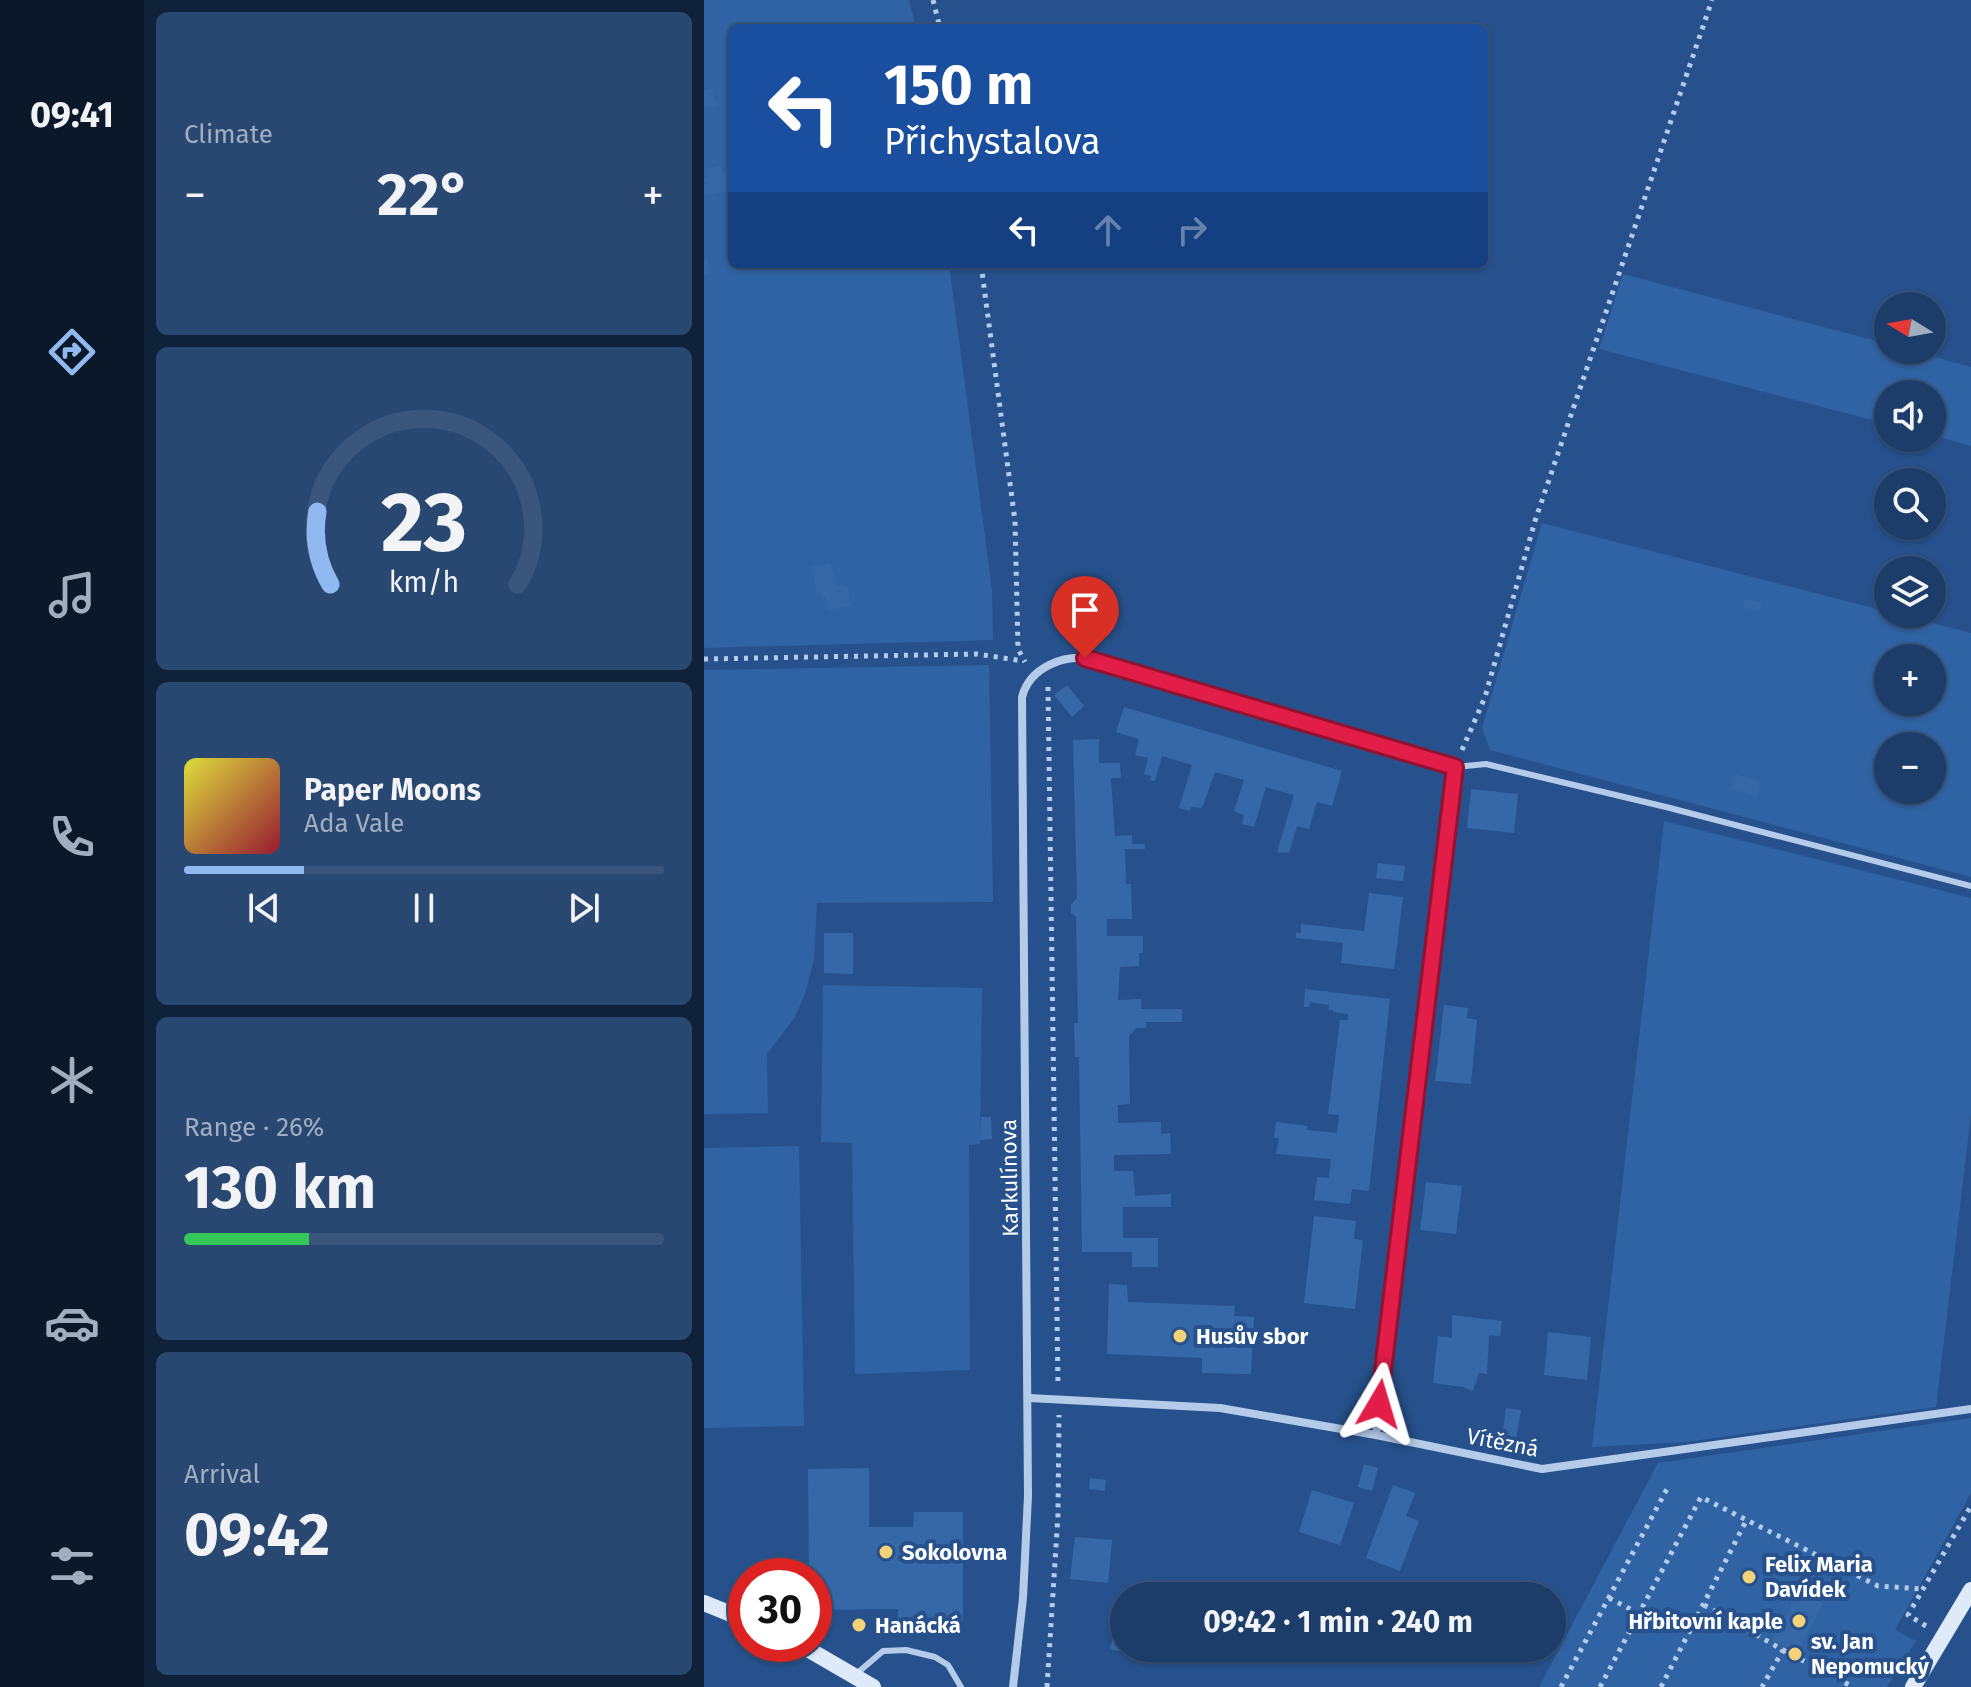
<!DOCTYPE html>
<meta charset="utf-8">
<style>
:root{--surface:#1c3d69;--page:#294871;--text:#f1f3f6;--muted:#a0aec0;--line:#3a567d;--accent:#90b9f0}
body{margin:0;font-family:"Fira Sans",sans-serif;background:var(--page);color:var(--text);height:100vh;display:flex;flex-direction:column;font-size:30px;white-space:nowrap}
*{box-sizing:border-box;margin:0}
p{font-size:26px;color:var(--muted)}
.icon{flex:none;width:44px;height:44px;fill:none;stroke:currentColor;stroke-width:2;stroke-linecap:round;stroke-linejoin:round}
.map{position:relative;flex:1;overflow:hidden}
.details{display:flex;flex-direction:column;gap:12px;padding:12px;background:#0f223a;width:560px}
.details>*{flex:none}
.hud{position:absolute;left:24px;top:24px;width:760px;height:244px;border-radius:12px;box-shadow:0 2px 6px #0004,0 0 0 2px var(--line);background:#1a4fa0;color:#fff;overflow:hidden}
.needle{width:52px;rotate:281deg}
.fabs{position:absolute;left:1170px;top:292px;display:grid;gap:16px}
.fabs a{display:grid;place-items:center;width:72px;height:72px;border-radius:50%;background:var(--surface);box-shadow:0 2px 6px #0004,0 0 0 2px var(--line);font-size:40px}
.speed{position:absolute;left:24px;top:1558px;display:flex;gap:16px;font-size:40px;font-weight:700;text-align:center}
.speed>*{display:grid;place-content:center;width:104px;height:104px;border-radius:50%;background:var(--surface);box-shadow:0 2px 6px #0004,0 0 0 2px var(--line);line-height:1}
.speed .limit{border:12px solid #d22;background:#fff;color:#111}
.pin{position:absolute;display:grid;place-items:center;width:68px;height:68px;color:#fff;margin:-82px -34px;border-radius:50% 50% 50% 0;rotate:-45deg;box-shadow:0 0 8px #0007}
.pin .icon{rotate:45deg}
.me{position:absolute;width:88px;margin:-44px;rotate:7deg;stroke-linejoin:round;filter:drop-shadow(0 0 6px #0008)}
.turn{display:flex;align-items:center;gap:28px;height:168px;padding:0 24px;font-size:36px}
.turn .icon{width:104px;height:104px;stroke-width:2.5}
.turn b{display:block;font-size:56px;line-height:68px}
.lanes{display:flex;align-items:center;height:76px;padding:0 24px;background:#0003;justify-content:center;gap:40px;direction:ltr}
.lanes .off{opacity:.35}
.big{font-size:60px;font-weight:700;line-height:1.1}
.details .card{flex:1;display:flex;flex-direction:column;justify-content:center;gap:12px;min-width:0;padding:0 28px;border-radius:12px;background:var(--page)}
.details .dial{align-items:center;gap:0}
.dial svg{height:208px;overflow:visible;fill:none;stroke:var(--line);stroke-width:7;stroke-linecap:round;text-anchor:middle}
.dial text{fill:var(--text);stroke:none}
.song{display:flex;align-items:center;gap:24px}
.cover{width:96px;height:96px;border-radius:12px;background:linear-gradient(135deg,hsl(60 70% 55%),hsl(350 70% 35%))}
.played{height:8px;border-radius:4px;background:linear-gradient(90deg,var(--accent) 25%,var(--line) 25%)}
.keys{display:flex;justify-content:space-around;direction:ltr}
.heat{display:flex;justify-content:space-between;align-items:center;font-size:44px;direction:ltr}
.charge{height:12px;border-radius:6px;background:linear-gradient(90deg,#34c759 26%,var(--line) 0)}
.trip{position:absolute;left:406px;top:1582px;width:456px;height:80px;border-radius:40px;background:var(--surface);box-shadow:0 2px 6px #0004,0 0 0 2px var(--line);font-weight:700;line-height:80px;text-align:center}
main{display:flex;flex:1;min-height:0}
.tabs{display:flex;flex-direction:column;width:144px;justify-content:space-around;align-items:center;background:#0b182a;color:var(--muted)}
.tabs .icon{width:56px;height:56px}
.tabs .on{color:var(--accent)}
.tabs b{font-size:36px;color:var(--text)}
.map>svg:first-child{display:block}
.green{fill:#3063a3;fill-rule:evenodd}
.building{fill:#3668a8}
.lines{fill:none;stroke-linecap:round;stroke-linejoin:round}
.path{stroke:#b4ccea;stroke-width:5;stroke-dasharray:4 6;stroke-linecap:butt}
.lane{stroke:#b4ccea;stroke-width:6}
.street{stroke:#b4ccea;stroke-width:8}
.secondary{stroke:#dfeaf8;stroke-width:16}
.route-casing{stroke:#92132f;stroke-width:20}
.route{stroke:#e11d48;stroke-width:14}
.poi-dot{fill:#f3d279;stroke:#26518c;stroke-width:3}
.labels{text-anchor:middle;stroke-width:8;stroke-linejoin:round;paint-order:stroke}
.street-label{font-size:22px;fill:#fff;stroke:#26518c}
.poi-label{font-size:22px;font-weight:bold;fill:#fff;stroke:#26518c;text-anchor:start}
</style>
<main>
<nav class="tabs">
<b>09:41</b>
<svg class="icon on" aria-label="directions" viewBox="0 0 24 24"><path d="M12 3l9 9-9 9-9-9zM9 14v-3h6M13 9l2 2-2 2"/></svg>
<svg class="icon" aria-label="music" viewBox="0 0 24 24"><path d="M9 18V5l10-2v13"/><circle cx="6" cy="18" r="3"/><circle cx="16" cy="16" r="3"/></svg>
<svg class="icon" aria-label="phone" viewBox="0 0 24 24"><path d="M5 4h4l2 5-3 2q2 4 5 5l2-3 5 2v4C11 20 4 13 5 4z"/></svg>
<svg class="icon" aria-label="climate" viewBox="0 0 24 24"><path d="M12 3v18M4 7l16 10M4 17L20 7"/></svg>
<svg class="icon" aria-label="car" viewBox="0 0 24 24"><path d="M5 17H2v-5l4-1 3-4h7l3 4 3 1v5h-3M9 17h6M6 11h13"/><circle cx="7" cy="17" r="2"/><circle cx="17" cy="17" r="2"/></svg>
<svg class="icon" aria-label="filters" viewBox="0 0 24 24"><path d="M4 7h16M4 17h16"/><circle cx="9" cy="7" r="2"/><circle cx="15" cy="17" r="2"/></svg>
</nav>
<section class="details">
<div class="card"><p>Climate</p>
<div class="heat"><a>−</a><b class="big">22°</b><a>+</a></div>
</div>
<div class="card dial"><svg viewBox="0 0 100 80">
<path d="M14 69A42 42 0 1 1 86 69"/>
<path d="M14 69A42 42 0 0 1 9 41" stroke="#90b9f0"/>
<text x="50" y="56" font-size="32" font-weight="700">23</text>
<text x="50" y="72" font-size="11">km/h</text>
</svg></div>
<div class="card">
<div class="song"><i class="cover"></i><div><b>Paper Moons</b><p>Ada Vale</p></div></div>
<div class="played"></div>
<div class="keys"><svg class="icon" aria-label="previous" viewBox="0 0 24 24"><path d="M18 5L8 12l10 7zM5 5v14"/></svg><svg class="icon" aria-label="pause" viewBox="0 0 24 24"><path d="M8 5v14M16 5v14"/></svg><svg class="icon" aria-label="next" viewBox="0 0 24 24"><path d="M6 5l10 7-10 7zM19 5v14"/></svg></div>
</div>
<div class="card"><p>Range · 26%</p><b class="big">130 km</b><div class="charge"></div></div>
<div class="card"><p>Arrival</p><b class="big">09:42</b></div>
</section>
<div class="map">
<svg width="1267" height="1687" viewBox="0 0 1267 1687">
<rect width="100%" height="100%" fill="#26518c"/>
<!-- green -->
<g class="green">
<polygon points="0,0 205,0 212,28 28,28 28,264 245,264 288,590 289,640 0,648"/>
<polygon points="919,274 1184,344 1184,350 1205,350 1267,367 1267,446 1228,435 1228,394 1184,394 1184,424 895,349"/>
<path d="M838,523L1267,633V877L786,750L778,728ZM1184,658H1228V702H1184ZM1184,746H1228V790H1184Z"/>
<polygon points="285,665 289,902 113,903 110,959 101,994 91,1017 63,1054 64,1113 0,1114 0,670"/>
<polygon points="960,821 1267,898 1267,1115 1232,1407 982,1442 888,1447"/>
<polygon points="119,985 278,988 276,1144 265,1145 266,1370 151,1374 148,1143 117,1142"/>
<polygon points="95,1146 100,1426 0,1428 0,1148"/>
<polygon points="1267,1418 1267,1493 1191,1630 1212,1641 1183,1687 835,1687 954,1463"/>
</g>
<!-- building -->
<g class="building">
<polygon points="8,88 13,105 0,108 0,90"/>
<polygon points="17,166 19,175 28,173 28,190 0,196 0,179 4,178 2,169"/>
<polygon points="4,258 6,274 0,275 0,259"/>
<polygon points="127,563 132,586 139,584 140,587 143,586 147,606 124,610 121,596 118,597 117,592 113,592 108,567"/>
<polygon points="1041,598 1058,603 1056,612 1039,607"/>
<polygon points="363,685 380,706 368,717 350,695"/>
<polygon points="420,707 638,771 628,806 613,802 605,829 593,826 585,853 573,852 590,795 562,787 550,827 538,824 540,815 530,811 540,780 511,772 498,808 487,807 486,811 475,808 488,765 458,756 451,781 446,780 447,776 440,774 444,758 431,755 435,739 412,732"/>
<polygon points="395,739 395,763 416,763 417,778 407,778 411,836 428,835 428,844 441,844 441,849 421,849 422,884 427,884 428,919 403,919 403,936 439,936 439,953 435,953 435,966 416,967 414,1000 437,999 437,1009 478,1009 478,1022 442,1022 442,1028 432,1028 425,1036 426,1104 414,1105 414,1123 457,1122 457,1134 466,1133 467,1154 410,1155 410,1171 429,1171 431,1196 467,1194 467,1207 419,1207 419,1238 454,1238 454,1267 428,1267 428,1252 378,1252 375,1057 371,1057 370,1023 374,1023 372,917 367,913 367,905 373,898 369,740"/>
<polygon points="1031,774 1057,782 1052,797 1027,789"/>
<polygon points="767,789 814,794 810,833 763,828"/>
<polygon points="674,863 701,866 699,881 672,878"/>
<polygon points="665,893 699,897 690,969 637,963 639,943 592,938 592,932 597,933 597,924 660,931"/>
<polygon points="120,933 149,933 149,974 120,973"/>
<polygon points="601,989 686,999 665,1191 648,1189 646,1204 610,1200 613,1177 625,1178 627,1159 572,1154 575,1138 570,1138 572,1122 604,1126 603,1130 633,1133 635,1115 624,1114 636,1020 644,1020 644,1014 629,1012 629,1010 624,1010 625,1005 606,1002 605,1007 600,1007"/>
<polygon points="740,1005 764,1008 763,1018 773,1020 767,1084 731,1081"/>
<polygon points="277,1117 287,1117 288,1139 276,1140"/>
<polygon points="722,1182 758,1186 752,1234 716,1230"/>
<polygon points="610,1216 652,1221 650,1239 659,1240 651,1309 600,1303"/>
<polygon points="405,1284 423,1285 424,1302 531,1306 530,1316 550,1317 547,1374 498,1373 498,1358 403,1354"/>
<polygon points="748,1315 798,1321 796,1336 785,1335 783,1374 775,1373 769,1391 759,1387 729,1383 734,1336 748,1338"/>
<polygon points="844,1332 887,1337 883,1380 840,1375"/>
<polygon points="802,1408 817,1410 811,1444 797,1442"/>
<polygon points="660,1464 674,1468 668,1491 654,1487"/>
<polygon points="165,1468 165,1527 209,1527 210,1512 259,1512 259,1621 194,1622 194,1609 110,1610 110,1576 105,1576 104,1469"/>
<polygon points="386,1478 402,1480 401,1491 385,1489"/>
<polygon points="689,1485 711,1493 702,1516 715,1521 696,1571 662,1558"/>
<polygon points="608,1490 650,1503 636,1545 595,1532"/>
<polygon points="371,1537 408,1540 404,1583 366,1579"/>
<polygon points="1106,1589 1116,1594 1118,1605 1094,1653 1089,1651 1090,1649 1068,1640 1094,1593"/>
<polygon points="419,1593 420,1648 428,1648 427,1654 406,1649"/>
<polygon points="146,1619 163,1619 163,1630 147,1630"/>
</g>
<g class="lines">
<!-- path -->
<g class="path">
<polyline points="229,0 236,28"/>
<polyline points="277,264 311,521 314,649 321,662"/>
<polyline points="0,659 273,654 319,661"/>
<polyline points="344,687 354,1385"/>
<polyline points="758,750 781,697 831,521 1008,0"/>
<polyline points="905,1598 966,1630"/>
<polyline points="1000,1605 1079,1650 1058,1687"/>
<polyline points="1222,1626 1204,1615 1267,1506"/>
<polyline points="1079,1650 1149,1687"/>
<polyline points="343,1687 354,1515 355,1415"/>
<polyline points="857,1687 964,1487"/>
<polyline points="896,1687 997,1497 1174,1586 1219,1589"/>
<polyline points="957,1687 1042,1521"/>
</g>
<!-- lane -->
<g class="lane">
<polyline points="751,767 782,764 962,807 1267,886"/>
<polyline points="151,1675 179,1651 202,1650 231,1657 244,1665 257,1687"/>
</g>
<!-- street -->
<g class="street">
<polyline points="325,1398 516,1408 672,1435 838,1469 1267,1409"/>
<path d="M309,1687L319,1598L324,1496L318,697C326,667 360,654 388,659L751,767L672,1435"/>
</g>
<!-- secondary -->
<g class="secondary">
<polyline points="0,1603 42,1620"/>
<polyline points="95,1644 169,1687"/>
<polyline points="1209,1687 1267,1590"/>
</g>
</g>
<g class="lines">
<!-- route casing -->
<g class="route-casing">
<polyline id="route" points="381,658 751,767 675,1404"/>
</g>
<!-- route -->
<use href="#route" class="route"/>
</g>
<!-- markers -->
<g class="poi-dot">
<circle cx="476" cy="1336" r="8"/>
<circle cx="182" cy="1552" r="8"/>
<circle cx="1045" cy="1577" r="8"/>
<circle cx="1095" cy="1621" r="8"/>
<circle cx="155" cy="1625" r="8"/>
<circle cx="1091" cy="1654" r="8"/>
</g>
<g class="labels">
<!-- street labels -->
<g class="street-label">
<text transform="translate(305 1178) rotate(-91)" y="8">Karkulínova</text>
<text transform="translate(799 1442) rotate(11)" y="8">Vítězná</text>
</g>
<!-- poi labels -->
<g class="poi-label">
<text x="492" y="1344">Husův sbor</text>
<text x="198" y="1560">Sokolovna</text>
<text x="1061" y="1572">Felix Maria<tspan x="1061" dy="25">Davídek</tspan></text>
<text x="1079" y="1629" text-anchor="end">Hřbitovní kaple</text>
<text x="171" y="1633">Hanácká</text>
<text x="1107" y="1649">sv. Jan<tspan x="1107" dy="25">Nepomucký</tspan></text>
</g>
</g>
</svg>
<div class="fabs">
<a><svg class="needle" viewBox="-14 -14 28 28"><path d="M0-13l5 13h-10z" fill="#e53935"/><path d="M0 13l5-13h-10z" fill="#a0aec0"/></svg></a>
<a><svg class="icon" aria-label="sound" viewBox="0 0 24 24"><path d="M4 9h4l5-4v14l-5-4H4zM17 9q2 3 0 6"/></svg></a>
<a><svg class="icon" aria-label="search" viewBox="0 0 24 24"><circle cx="10" cy="10" r="6"/><path d="M15 15l6 6"/></svg></a>
<a><svg class="icon" aria-label="layers" viewBox="0 0 24 24"><path d="M12 4l9 5-9 5-9-5zM3 14l9 5 9-5"/></svg></a>
<a>+</a>
<a>−</a>
</div>
<div class="speed"><div class="limit">30</div></div>
<div class="pin" style="left:381px;top:658px;background:#d93025"><svg class="icon" aria-label="arrive" viewBox="0 0 24 24"><path d="M6 21V4h12l-3 4 3 4H6"/></svg></div>
<svg class="me" style="left:675px;top:1404px" viewBox="-20 -20 40 40"><path d="M0-17L14 15 0 8-14 15z" fill="#e11d48" stroke="#fff" stroke-width="4"/></svg>
<div class="trip">09:42 · 1 min · 240 m</div>
<div class="hud">
<div class="turn"><svg class="icon" aria-label="left" viewBox="0 0 24 24"><path d="M17 20v-9H6M10 6l-5 5 5 5"/></svg><div><b>150 m</b>Přichystalova</div></div>
<div class="lanes"><svg class="icon" aria-label="left" viewBox="0 0 24 24"><path d="M17 20v-9H6M10 6l-5 5 5 5"/></svg><svg class="icon off" aria-label="ahead" viewBox="0 0 24 24"><path d="M12 20V5M6 11l6-6 6 6"/></svg><svg class="icon off" aria-label="right" viewBox="0 0 24 24"><path d="M7 20v-9h11M14 6l5 5-5 5"/></svg></div>
</div>
</div>
</main>
